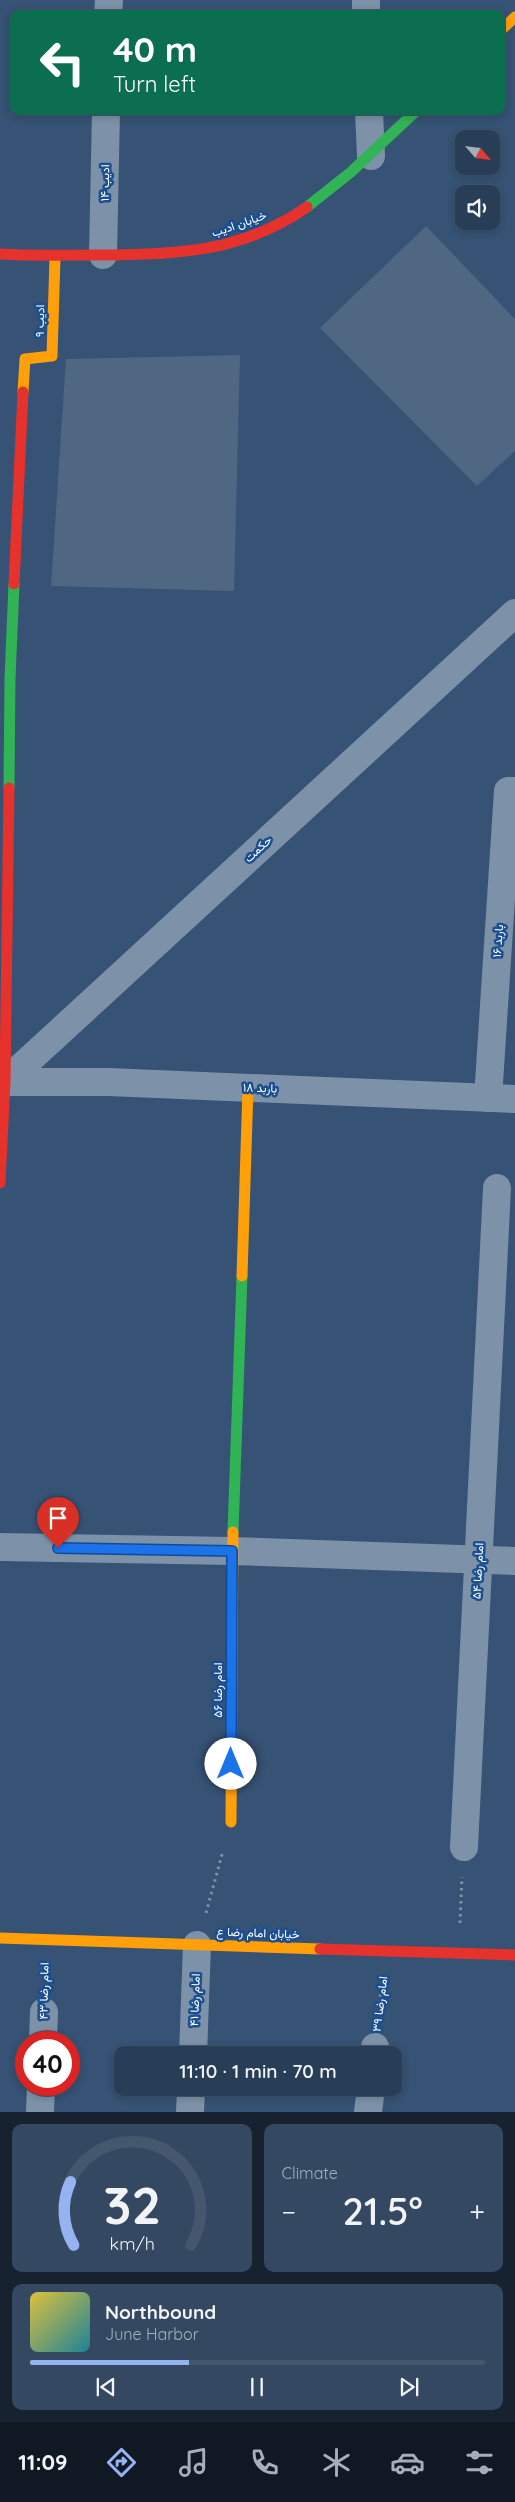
<!DOCTYPE html>
<meta charset="utf-8">
<style>
:root{--surface:#283e57;--page:#344961;--text:#f1f3f6;--muted:#a5aeba;--line:#44576d;--accent:#95b2f1}
body{margin:0;font-family:Quicksand,Vazirmatn,sans-serif;background:var(--page);color:var(--text);height:100vh;display:flex;flex-direction:column;font-size:19px;white-space:nowrap}
*{box-sizing:border-box;margin:0}
p{font-size:16px;color:var(--muted)}
.icon{flex:none;width:28px;height:28px;fill:none;stroke:currentColor;stroke-width:2;stroke-linecap:round;stroke-linejoin:round}
.map{position:relative;height:2112px;overflow:hidden}
.drawer{display:flex;flex-direction:column;gap:12px;padding:12px;background:#162230;flex:1}
.drawer>*{flex:none}
.top-card{position:absolute;left:10px;top:10px;width:495px;height:105px;border-radius:10px;box-shadow:0 2px 8px #0003,0 0 0 1px var(--line);background:#0b6e4f;color:#fff;overflow:hidden}
.needle{width:32px;rotate:118deg}
.fabs{position:absolute;left:455px;top:130px;display:grid;gap:10px}
.fabs a{display:grid;place-items:center;width:45px;height:45px;border-radius:10px;background:var(--surface);box-shadow:0 2px 8px #0003,0 0 0 1px var(--line);font-size:25px}
.speed{position:absolute;left:15px;top:2031px;display:flex;gap:10px;font-size:25px;font-weight:700;text-align:center}
.speed>*{display:grid;place-content:center;width:65px;height:65px;border-radius:50%;background:var(--surface);box-shadow:0 2px 8px #0003,0 0 0 1px var(--line);line-height:1}
.speed .limit{border:8px solid #d22;background:#fff;color:#111}
.pin{position:absolute;display:grid;place-items:center;width:42px;height:42px;color:#fff;margin:-51px -21px;border-radius:50% 50% 50% 0;rotate:-45deg;box-shadow:0 0 5px #0007}
.pin .icon{rotate:45deg}
.me{position:absolute;width:55px;margin:-28px;rotate:0deg;stroke-linejoin:round;filter:drop-shadow(0 0 4px #0008)}
.turn{display:flex;align-items:center;gap:18px;height:105px;padding:0 20px;font-size:22px}
.turn .icon{width:65px;height:65px;stroke-width:2.5}
.turn b{display:block;font-size:35px;line-height:42px}
.big{font-size:38px;font-weight:600;line-height:1.1}
.drawer .tile{flex:1;display:flex;flex-direction:column;justify-content:center;gap:8px;min-width:0;padding:0 18px;border-radius:10px;background:var(--page)}
.drawer .dial{align-items:center;gap:0}
.dial svg{height:130px;overflow:visible;fill:none;stroke:var(--line);stroke-width:7;stroke-linecap:round;text-anchor:middle}
.dial text{fill:var(--text);stroke:none}
.song{display:flex;align-items:center;gap:15px}
.cover{width:60px;height:60px;border-radius:8px;background:linear-gradient(135deg,hsl(50 70% 55%),hsl(190 70% 35%))}
.played{height:5px;border-radius:2px;background:linear-gradient(90deg,var(--accent) 35%,var(--line) 35%)}
.keys{display:flex;justify-content:space-around;direction:ltr}
.heat{display:flex;justify-content:space-between;align-items:center;font-size:28px;direction:ltr}
.drawer .tiles{flex:1;display:grid;gap:12px;grid-template-columns:1fr 1fr}
.tile:last-child{grid-column:span 2}
.trip{position:absolute;left:114px;top:2046px;width:288px;height:50px;border-radius:10px;background:var(--surface);box-shadow:0 2px 8px #0003,0 0 0 1px var(--line);font-weight:600;line-height:50px;text-align:center}
.menu{display:flex;height:80px;justify-content:space-around;align-items:center;background:#101923;color:var(--muted)}
.menu .icon{width:35px;height:35px}
.menu .on{color:var(--accent)}
.menu b{font-size:22px;color:var(--text)}
.map>svg:first-child{display:block}
.building{fill:#506783}
.lines{fill:none;stroke-linecap:round;stroke-linejoin:round}
.path{stroke:#7d92a8;stroke-width:3;stroke-dasharray:2.5 4;stroke-linecap:butt}
.street{stroke:#7d92a8;stroke-width:28}
.fast{stroke:#30b455;stroke-width:11}
.slow{stroke:#ff9f0a;stroke-width:11}
.jam{stroke:#e5322d;stroke-width:11}
.route-casing{stroke:#114b97;stroke-width:12}
.route{stroke:#1a73e8;stroke-width:9}
.labels{text-anchor:middle;stroke-width:5;stroke-linejoin:round;paint-order:stroke}
.street-label{font-size:12px;fill:#fff;stroke:#1b4f8f}
</style>
<div class="map">
<svg width="515" height="2112" viewBox="0 0 515 2112">
<rect width="100%" height="100%" fill="#365274"/>
<!-- building -->
<g class="building">
<polygon points="426,226 515,319 515,451 477,486 320,328"/>
<polygon points="240,355 234,591 51,586 66,359"/>
</g>
<g class="lines">
<!-- path -->
<g class="path">
<polyline points="206,1913 223,1851"/>
<polyline points="460,1923 462,1877"/>
<polyline points="378,2016 382,1980"/>
</g>
<!-- street -->
<g class="street">
<polyline points="366,0 366,14"/>
<polyline points="108,14 109,0"/>
<polyline points="369,111 371,156"/>
<polyline points="103,255 106,111"/>
<polyline points="0,1082 109,1082 515,1099"/>
<polyline points="5,1082 515,613"/>
<polyline points="488,1098 508,791 515,791"/>
<polyline points="0,1547 232,1551 515,1561"/>
<polyline points="464,1847 497,1188"/>
<polyline points="43,2042 44,2012"/>
<polyline points="193,2055 197,1945"/>
<polyline points="374,2055 375,2047"/>
<polyline points="40,2112 41,2085"/>
<polyline points="190,2112 191,2088"/>
<polyline points="368,2112 371,2088"/>
</g>
<!-- fast -->
<g class="fast">
<polyline points="307,207 351,172 416,111"/>
<polyline points="9,788 10,678 14,584"/>
<polyline points="233,1532 242,1276"/>
</g>
<!-- slow -->
<g class="slow">
<polyline points="501,30 515,17"/>
<polyline points="23,392 25,359 52,356 55,257"/>
<polyline points="242,1276 248,1088"/>
<polyline points="231,1822 233,1532"/>
<polyline points="0,1938 320,1949"/>
</g>
<!-- jam -->
<g class="jam">
<path d="M0,254C33,256 66,255 99,255C175,255 243,252 307,207"/>
<polyline points="14,584 23,392"/>
<polyline points="0,1183 5,1082 9,788"/>
<polyline points="320,1949 515,1955"/>
</g>
</g>
<g class="lines">
<!-- route casing -->
<g class="route-casing">
<polyline id="route" points="58,1548 232,1551 231,1764"/>
</g>
<!-- route -->
<use href="#route" class="route"/>
</g>
<g class="labels">
<!-- street labels -->
<g class="street-label">
<text transform="translate(105 183) rotate(-89)" y="4">ادیب ۱۴</text>
<text transform="translate(239 224) rotate(-19)" y="4">خیابان ادیب</text>
<text transform="translate(40 321) rotate(-89)" y="4">ادیب ۹</text>
<text transform="translate(258 849) rotate(-43)" y="4">حکمت</text>
<text transform="translate(498 941) rotate(-86)" y="4">باربد ۱۶</text>
<text transform="translate(260 1088) rotate(2)" y="4">باربد ۱۸</text>
<text transform="translate(478 1571) rotate(-87)" y="4">امام رضا ۵۴</text>
<text transform="translate(218 1690) rotate(-90)" y="4">امام رضا ۵۶</text>
<text transform="translate(258 1933) rotate(2)" y="4">خیابان امام رضا ع</text>
<text transform="translate(44 1991) rotate(-89)" y="4">امام رضا ۴۳</text>
<text transform="translate(195 2000) rotate(-88)" y="4">امام رضا ۴۱</text>
<text transform="translate(380 2004) rotate(-83)" y="4">امام رضا ۳۹</text>
</g>
</g>
</svg>
<div class="fabs">
<a><svg class="needle" viewBox="-14 -14 28 28"><path d="M0-13l5 13h-10z" fill="#e53935"/><path d="M0 13l5-13h-10z" fill="#a5aeba"/></svg></a>
<a><svg class="icon" aria-label="sound" viewBox="0 0 24 24"><path d="M4 9h4l5-4v14l-5-4H4zM17 9q2 3 0 6"/></svg></a>
</div>
<div class="speed"><div class="limit">40</div></div>
<div class="pin" style="left:58px;top:1548px;background:#d93025"><svg class="icon" aria-label="arrive" viewBox="0 0 24 24"><path d="M6 21V4h12l-3 4 3 4H6"/></svg></div>
<svg class="me" style="left:231px;top:1764px" viewBox="-20 -20 40 40"><circle r="19" fill="#fff"/><path d="M0-13L10 11 0 6-10 11z" fill="#1a73e8"/></svg>
<div class="trip">11:10 · 1 min · 70 m</div>
<div class="top-card">
<div class="turn"><svg class="icon" aria-label="left" viewBox="0 0 24 24"><path d="M17 20v-9H6M10 6l-5 5 5 5"/></svg><div><b>40 m</b>Turn left</div></div>
</div>
</div>
<section class="drawer">
<div class="tiles">
<div class="tile dial"><svg viewBox="0 0 100 80">
<path d="M14 69A42 42 0 1 1 86 69"/>
<path d="M14 69A42 42 0 0 1 12 30" stroke="#95b2f1"/>
<text x="50" y="56" font-size="32" font-weight="700">32</text>
<text x="50" y="72" font-size="11">km/h</text>
</svg></div>
<div class="tile"><p>Climate</p>
<div class="heat"><a>−</a><b class="big">21.5°</b><a>+</a></div>
</div>
<div class="tile">
<div class="song"><i class="cover"></i><div><b>Northbound</b><p>June Harbor</p></div></div>
<div class="played"></div>
<div class="keys"><svg class="icon" aria-label="previous" viewBox="0 0 24 24"><path d="M18 5L8 12l10 7zM5 5v14"/></svg><svg class="icon" aria-label="pause" viewBox="0 0 24 24"><path d="M8 5v14M16 5v14"/></svg><svg class="icon" aria-label="next" viewBox="0 0 24 24"><path d="M6 5l10 7-10 7zM19 5v14"/></svg></div>
</div>
</div>
</section>
<nav class="menu">
<b>11:09</b>
<svg class="icon on" aria-label="directions" viewBox="0 0 24 24"><path d="M12 3l9 9-9 9-9-9zM9 14v-3h6M13 9l2 2-2 2"/></svg>
<svg class="icon" aria-label="music" viewBox="0 0 24 24"><path d="M9 18V5l10-2v13"/><circle cx="6" cy="18" r="3"/><circle cx="16" cy="16" r="3"/></svg>
<svg class="icon" aria-label="phone" viewBox="0 0 24 24"><path d="M5 4h4l2 5-3 2q2 4 5 5l2-3 5 2v4C11 20 4 13 5 4z"/></svg>
<svg class="icon" aria-label="climate" viewBox="0 0 24 24"><path d="M12 3v18M4 7l16 10M4 17L20 7"/></svg>
<svg class="icon" aria-label="car" viewBox="0 0 24 24"><path d="M5 17H2v-5l4-1 3-4h7l3 4 3 1v5h-3M9 17h6M6 11h13"/><circle cx="7" cy="17" r="2"/><circle cx="17" cy="17" r="2"/></svg>
<svg class="icon" aria-label="filters" viewBox="0 0 24 24"><path d="M4 7h16M4 17h16"/><circle cx="9" cy="7" r="2"/><circle cx="15" cy="17" r="2"/></svg>
</nav>
